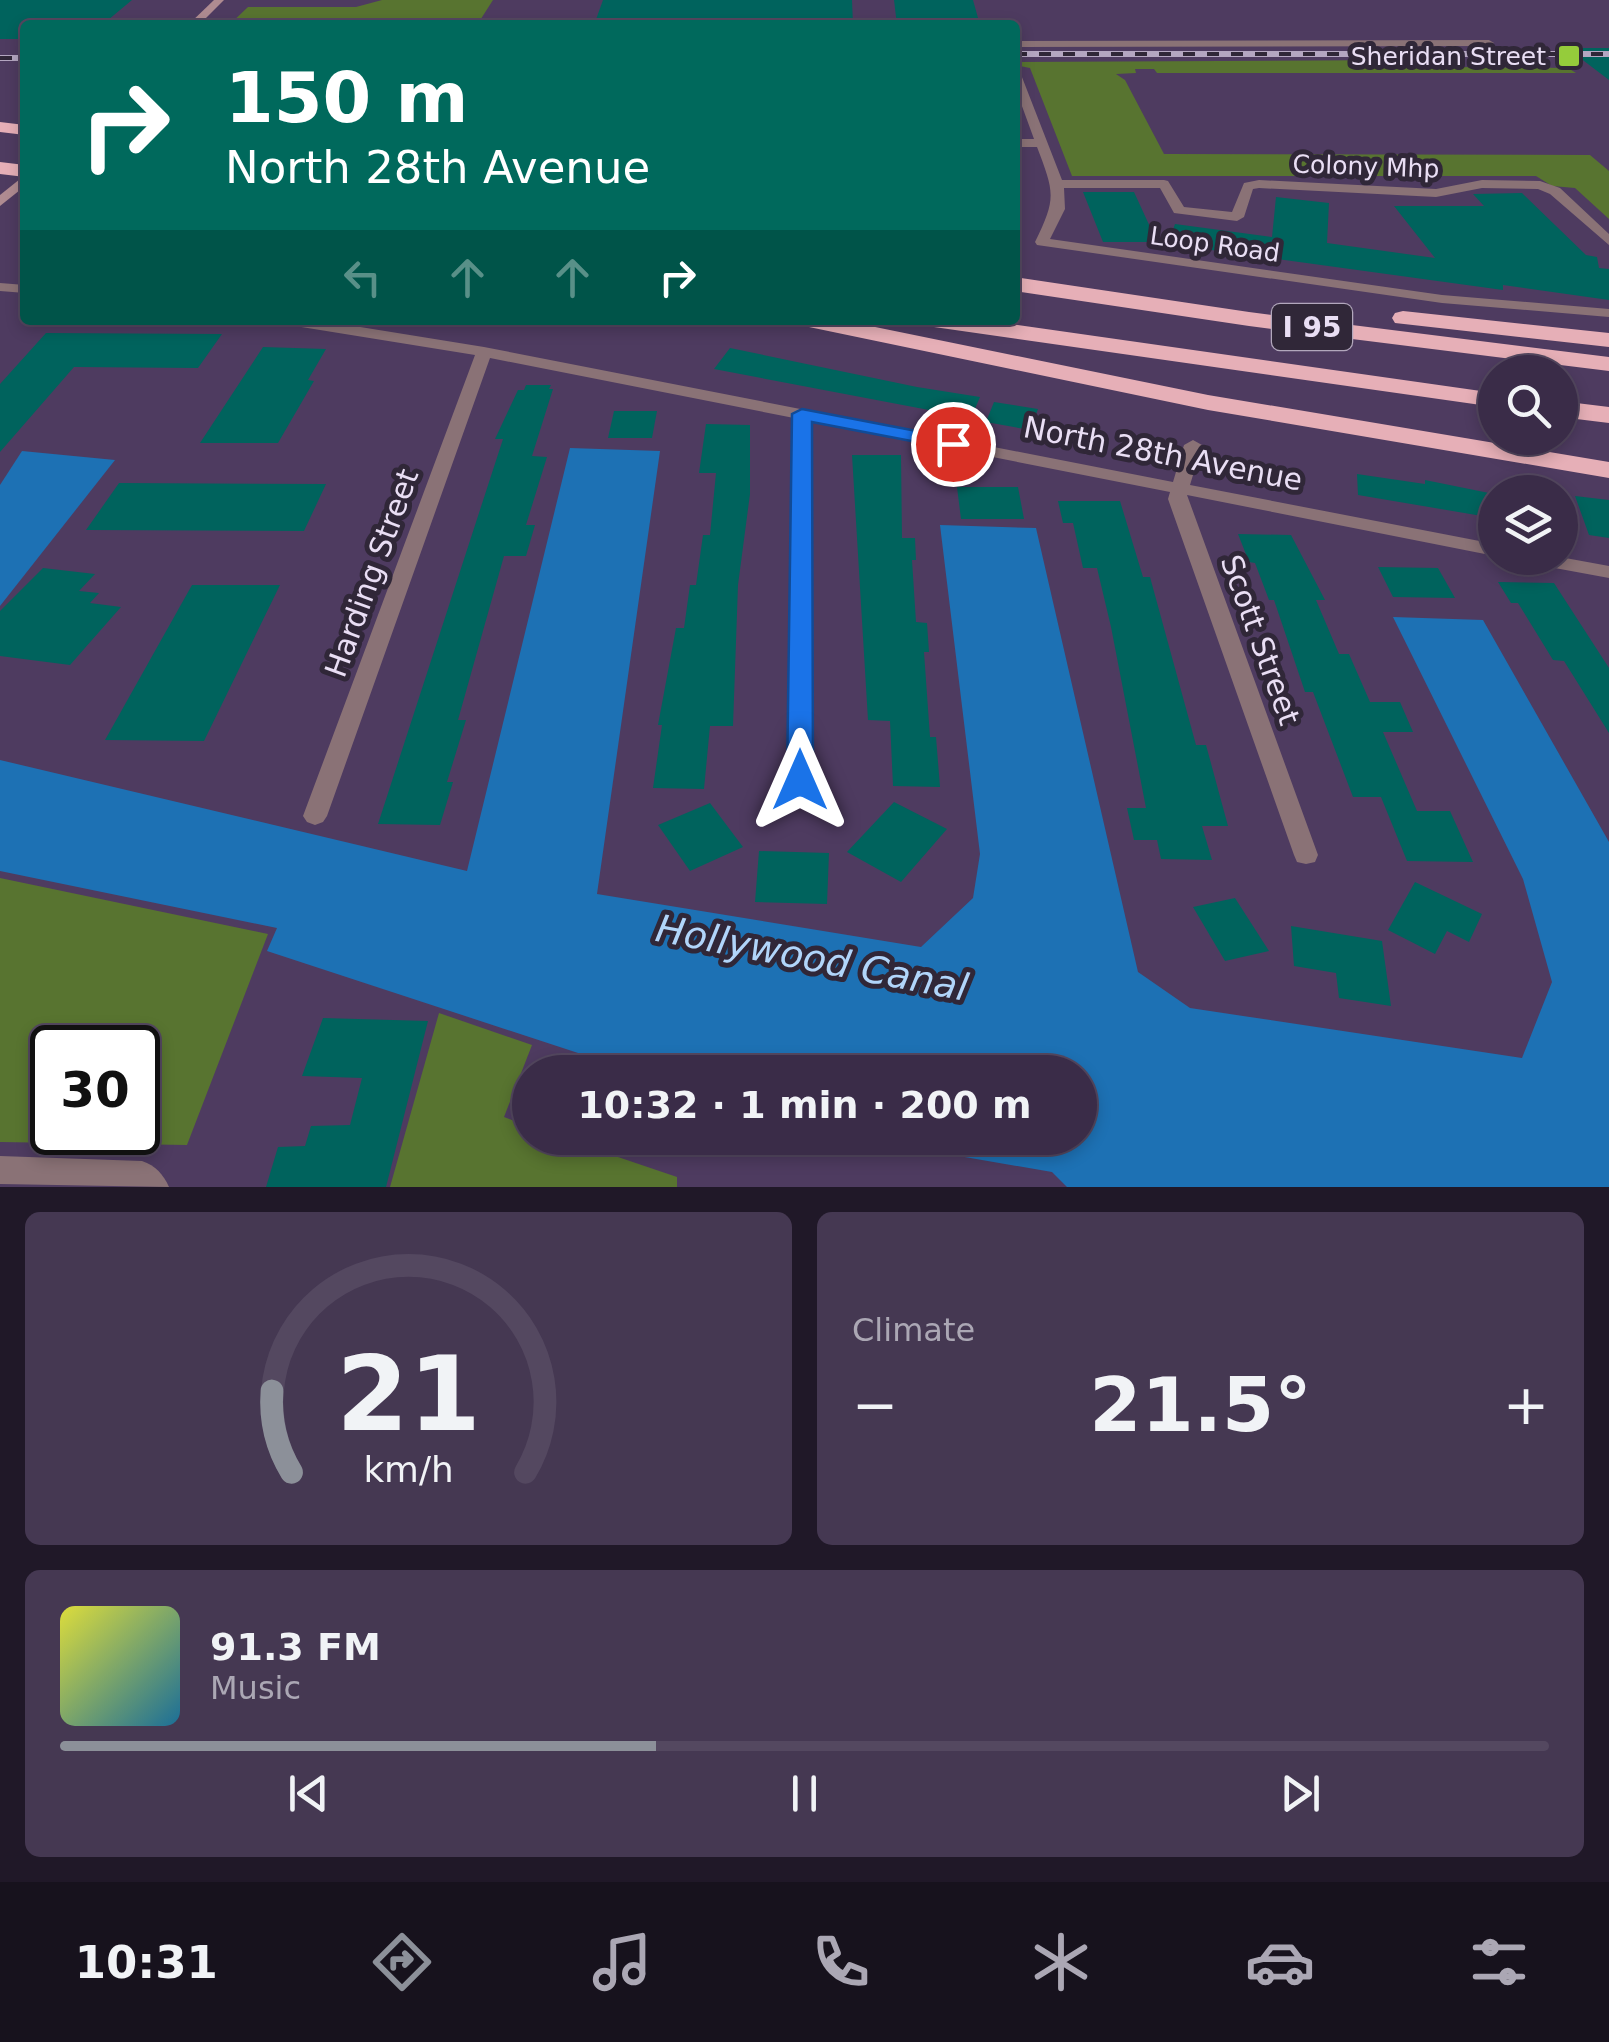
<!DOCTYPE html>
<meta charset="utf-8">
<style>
:root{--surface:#3a2c48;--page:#453852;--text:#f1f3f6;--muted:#aba7b4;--line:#544860;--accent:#8c9099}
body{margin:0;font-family:"DejaVu Sans",sans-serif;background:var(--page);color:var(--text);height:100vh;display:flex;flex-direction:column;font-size:38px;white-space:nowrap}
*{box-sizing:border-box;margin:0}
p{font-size:32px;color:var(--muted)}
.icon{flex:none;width:55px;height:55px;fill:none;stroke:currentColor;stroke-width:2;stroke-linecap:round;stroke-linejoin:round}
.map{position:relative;height:1187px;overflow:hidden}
.details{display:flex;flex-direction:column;gap:25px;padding:25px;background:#201828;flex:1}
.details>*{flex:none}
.guide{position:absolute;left:20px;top:20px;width:1000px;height:305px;border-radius:10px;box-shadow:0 5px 15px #0003,0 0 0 2px var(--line);background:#00695c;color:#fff;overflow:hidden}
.fabs{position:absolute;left:1478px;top:355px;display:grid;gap:20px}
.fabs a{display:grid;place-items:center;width:100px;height:100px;border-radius:50%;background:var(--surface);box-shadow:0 5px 15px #0003,0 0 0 2px var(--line);font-size:50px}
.speed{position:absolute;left:30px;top:1025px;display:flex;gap:20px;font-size:50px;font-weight:700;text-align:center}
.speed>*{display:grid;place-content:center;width:130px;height:130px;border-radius:50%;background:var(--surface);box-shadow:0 5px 15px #0003,0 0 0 2px var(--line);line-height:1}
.speed .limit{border:5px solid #111;border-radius:15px;background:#fff;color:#111}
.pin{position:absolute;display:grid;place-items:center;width:85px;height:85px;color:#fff;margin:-42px;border:5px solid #fff;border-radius:50%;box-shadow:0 2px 10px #0007}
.me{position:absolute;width:110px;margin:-55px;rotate:0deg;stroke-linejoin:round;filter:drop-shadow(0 0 8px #0008)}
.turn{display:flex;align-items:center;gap:35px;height:210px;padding:0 40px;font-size:45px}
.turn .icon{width:130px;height:130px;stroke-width:2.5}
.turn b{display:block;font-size:70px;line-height:85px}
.lanes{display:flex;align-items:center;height:95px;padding:0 40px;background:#0003;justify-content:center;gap:50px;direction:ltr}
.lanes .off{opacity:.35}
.big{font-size:75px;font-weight:600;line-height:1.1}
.details .tile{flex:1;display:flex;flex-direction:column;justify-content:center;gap:15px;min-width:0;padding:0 35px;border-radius:15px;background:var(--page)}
.details .dial{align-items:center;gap:0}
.dial svg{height:260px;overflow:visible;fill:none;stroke:var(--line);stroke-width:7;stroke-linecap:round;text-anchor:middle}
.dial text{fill:var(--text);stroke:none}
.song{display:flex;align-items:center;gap:30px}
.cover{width:120px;height:120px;border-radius:15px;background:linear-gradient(135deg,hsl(60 70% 55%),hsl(200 70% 35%))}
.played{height:10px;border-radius:5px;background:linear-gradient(90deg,var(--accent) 40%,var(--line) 40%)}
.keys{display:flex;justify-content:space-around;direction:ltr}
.heat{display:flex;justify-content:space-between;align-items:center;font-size:55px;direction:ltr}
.details .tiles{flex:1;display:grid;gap:25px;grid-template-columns:1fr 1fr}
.tile:last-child{grid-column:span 2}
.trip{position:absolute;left:512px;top:1055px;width:585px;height:100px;border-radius:50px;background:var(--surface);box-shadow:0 5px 15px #0003,0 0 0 2px var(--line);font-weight:600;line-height:100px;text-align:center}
.tabs{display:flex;height:160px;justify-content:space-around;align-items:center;background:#17121d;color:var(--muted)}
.tabs .icon{width:70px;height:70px}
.tabs .active{color:var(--accent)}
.tabs b{font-size:45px;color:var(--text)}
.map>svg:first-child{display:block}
.green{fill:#587430;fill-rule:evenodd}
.water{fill:#1d71b4}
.building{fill:#00635d}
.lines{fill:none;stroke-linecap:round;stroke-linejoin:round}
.street{fill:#8a7276;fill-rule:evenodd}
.secondary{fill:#af8b91;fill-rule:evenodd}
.highway{fill:#e6afb7;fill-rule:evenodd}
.rail-casing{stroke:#b4a6c1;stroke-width:6}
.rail{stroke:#302738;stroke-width:4;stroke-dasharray:12;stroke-linecap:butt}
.route{fill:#1a73e8;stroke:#114b97;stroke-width:2.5}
.poi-dot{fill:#95cc3b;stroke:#302738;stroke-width:4}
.labels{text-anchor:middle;stroke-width:10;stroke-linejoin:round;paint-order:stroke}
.far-poi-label{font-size:25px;fill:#e9def4;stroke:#302738;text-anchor:end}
.far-street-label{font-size:25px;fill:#e9def4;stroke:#302738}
.shield{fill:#302738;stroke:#b2a7bc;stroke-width:2.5}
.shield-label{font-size:28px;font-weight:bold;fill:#e9def4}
.street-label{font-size:30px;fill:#e9def4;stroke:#302738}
.near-water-label{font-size:38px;font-style:italic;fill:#b1d5fa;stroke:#302738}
</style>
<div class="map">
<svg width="1609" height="1187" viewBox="0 0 1609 1187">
<rect width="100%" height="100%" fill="#4e3b60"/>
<!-- green -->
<g class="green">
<polygon points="382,0 493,0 477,25 229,25 248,7 356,7"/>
<polygon points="1405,60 1449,60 1456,67 1568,68 1576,73 1157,73 1154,69 1135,69 1136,73 1116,74 1125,80 1164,154 1590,155 1609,171 1609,219 1575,188 1552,186 1536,176 1072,176 1030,68 1015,65 1015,62"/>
<path d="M0,878L268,934L187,1145L0,1142ZM52,1048H138V1132H52Z"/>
<polygon points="439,1013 532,1045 504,1117 530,1127 530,1138 562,1138 677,1177 677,1187 390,1187"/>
</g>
<!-- water -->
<g class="water">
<polygon points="570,448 660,451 597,894 921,947 973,898 980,854 940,525 1036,528 1138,972 1190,1008 1522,1058 1552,982 1523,879 1393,617 1483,620 1609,842 1609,1187 1067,1187 1052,1172 855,1138 1080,1138 1080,1072 636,1072 267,951 277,928 0,871 0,760 467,871"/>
<polygon points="22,451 115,460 0,606 0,485"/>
</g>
<!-- building -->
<g class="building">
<polygon points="0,0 132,0 102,25 25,25 25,39 0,39"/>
<polygon points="603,0 852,0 853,25 594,25"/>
<polygon points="894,0 973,0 980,25 897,25"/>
<polygon points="1567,48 1609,48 1609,80"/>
<polygon points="1083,192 1134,192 1157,242 1103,242"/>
<polygon points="1522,193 1586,255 1597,257 1599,268 1609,269 1609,300 1503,285 1503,290 1168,244 1175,224 1272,237 1276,197 1329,203 1327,243 1435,258 1394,206 1484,206 1473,194"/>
<polygon points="46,333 222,334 198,368 74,367 0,452 0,384"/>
<polygon points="263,347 326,349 308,380 314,381 278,443 200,443"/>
<polygon points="730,348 917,387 980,397 971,418 714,369"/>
<polygon points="526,385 551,385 549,389 553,389 532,456 547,457 526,525 535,525 526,556 504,556 458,720 466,720 447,782 453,782 440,825 378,824 503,439 495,439 518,390 524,390"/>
<polygon points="994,402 1038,409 1030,430 986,422"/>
<polygon points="614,411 657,411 652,438 608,438"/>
<polygon points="706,424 750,425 750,494 738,585 733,726 710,726 704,789 653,788 662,725 658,725 676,628 684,628 690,585 696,585 703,535 710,535 716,473 699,473"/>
<polygon points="852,455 901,455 902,538 915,538 916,560 912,560 916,622 927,623 929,652 924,652 930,737 936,737 940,787 893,786 890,721 868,720"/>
<polygon points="1357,474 1425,484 1425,480 1489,493 1488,517 1358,495"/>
<polygon points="119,483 326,484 304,531 86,530"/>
<polygon points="957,487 1018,487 1024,519 961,519"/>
<polygon points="1575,496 1609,500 1609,538 1589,535"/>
<polygon points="1058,501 1120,501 1143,577 1150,577 1196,745 1206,745 1228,826 1202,826 1212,860 1161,859 1157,840 1134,840 1127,808 1146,808 1111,627 1097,568 1083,568 1073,523 1063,523"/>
<polygon points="1238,534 1291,535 1325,600 1316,600 1339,654 1349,654 1370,702 1400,702 1413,732 1383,732 1417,811 1450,811 1473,862 1407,861 1381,797 1353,797 1313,692 1305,692 1274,600 1269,600 1255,563 1249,562"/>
<polygon points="1378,567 1438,568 1455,598 1393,597"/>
<polygon points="43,568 95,574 79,591 99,593 90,603 121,607 70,665 0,656 0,611"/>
<polygon points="1498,582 1554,583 1609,668 1609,733 1564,661 1553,660 1518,603 1511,603"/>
<polygon points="192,585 280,585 204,741 105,740"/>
<polygon points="894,802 947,829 901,882 847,852"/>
<polygon points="710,803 743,847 690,871 658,825"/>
<polygon points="759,851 829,853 827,904 755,902"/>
<polygon points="1415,882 1482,914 1469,942 1447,931 1435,954 1388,930"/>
<polygon points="1235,898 1269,951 1225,961 1193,907"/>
<polygon points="1291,926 1382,941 1391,1006 1339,998 1336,973 1294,966"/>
<polygon points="323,1018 428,1021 386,1187 266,1187 278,1147 305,1146 311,1126 350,1125 362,1078 302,1076"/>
</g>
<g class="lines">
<!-- street -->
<g class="street">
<polygon points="1015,41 1489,40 1494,43 1489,46 1015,47"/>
<path d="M1015,69L1020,72L1062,180H1164L1168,181L1184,207L1232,212L1244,183L1259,180L1436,189L1482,180L1540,181L1560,188L1609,234V245L1550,194L1538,189L1482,188L1436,197L1259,188L1253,189L1244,217L1237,221L1174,213L1160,188H1064L1065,209L1050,239L1442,295L1609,309V317L1442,303L1037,245L1035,242C1057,198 1054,192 1037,147H1015V139H1034L1015,87Z"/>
<polygon points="0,283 25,285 25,293 0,291"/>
<polygon points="281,320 317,320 484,347 1173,482 1184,445 1193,440 1202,445 1190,485 1495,544 1495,556 1187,495 1318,855 1315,862 1306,864 1297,862 1294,855 1168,499 1170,492 810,421 812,779 808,785 792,785 788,779 794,418 490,358 327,816 323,822 315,825 307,822 303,816 475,355 289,325"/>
<polygon points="1560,557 1609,566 1609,578 1533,564 1523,558"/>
<path d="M0,1156L142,1161C156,1166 163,1174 169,1187L0,1184Z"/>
</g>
<!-- secondary -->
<g class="secondary">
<polygon points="214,0 224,0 199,25 188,25"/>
<polygon points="25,175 25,186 0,206 0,195"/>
</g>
<!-- highway -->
<g class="highway">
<polygon points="0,122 25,125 25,135 0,132"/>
<polygon points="0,162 25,165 25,177 0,174"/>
<polygon points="1015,277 1249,312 1609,357 1609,371 1249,326 1015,291"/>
<polygon points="1403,311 1609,333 1609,347 1395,323 1392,318 1395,313"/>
<polygon points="798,320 841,320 1208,395 1609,462 1609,478 1208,410 809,327"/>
<polygon points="923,320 982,320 1495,393 1495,407 934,327"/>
<polygon points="1560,401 1609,407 1609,423 1560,417"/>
</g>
<!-- rail casing -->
<g class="rail-casing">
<g id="rail">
<polyline points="1015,54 1609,54"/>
<polyline points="0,58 25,58"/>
</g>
</g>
<!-- rail -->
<use href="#rail" class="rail"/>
</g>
<!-- route -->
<polygon class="route" points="802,409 953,438 963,444 953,449 812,422 813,780 809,786 791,786 787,780 792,414"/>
<!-- markers -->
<rect class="poi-dot" x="1557" y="44" width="24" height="24" rx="5"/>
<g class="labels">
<!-- far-poi labels -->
<g class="far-poi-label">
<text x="1546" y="65">Sheridan Street</text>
</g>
<!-- far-street labels -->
<g class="far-street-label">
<text transform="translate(1366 166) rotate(2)" y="9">Colony Mhp</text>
<text transform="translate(1215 244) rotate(8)" y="9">Loop Road</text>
</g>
<!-- shield labels -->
<rect class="shield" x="1272" y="304" width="80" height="46" rx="8"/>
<g class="shield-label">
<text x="1312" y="337">I 95</text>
</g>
<!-- street labels -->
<g class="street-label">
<text transform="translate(1163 454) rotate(11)" y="10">North 28th Avenue</text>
<text transform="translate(372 573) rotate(-70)" y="10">Harding Street</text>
<text transform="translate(1260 640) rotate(70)" y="10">Scott Street</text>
</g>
<!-- near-water labels -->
<g class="near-water-label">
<text transform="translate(812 958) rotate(11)" y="13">Hollywood Canal</text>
</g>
</g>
</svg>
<div class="fabs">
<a><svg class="icon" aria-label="search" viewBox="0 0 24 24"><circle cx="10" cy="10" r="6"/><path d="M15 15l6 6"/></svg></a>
<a><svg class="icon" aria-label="layers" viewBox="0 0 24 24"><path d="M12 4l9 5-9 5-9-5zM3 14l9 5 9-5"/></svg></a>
</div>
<div class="speed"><div class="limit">30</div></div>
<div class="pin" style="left:953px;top:444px;background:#d93025"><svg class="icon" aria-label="arrive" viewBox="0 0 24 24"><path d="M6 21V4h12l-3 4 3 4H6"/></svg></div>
<svg class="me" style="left:800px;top:780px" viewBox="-20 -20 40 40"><path d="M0-17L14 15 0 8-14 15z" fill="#1a73e8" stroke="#fff" stroke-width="4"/></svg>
<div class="trip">10:32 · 1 min · 200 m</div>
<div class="guide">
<div class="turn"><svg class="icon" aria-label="right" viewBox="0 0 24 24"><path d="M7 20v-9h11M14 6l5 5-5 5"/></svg><div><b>150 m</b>North 28th Avenue</div></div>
<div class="lanes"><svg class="icon off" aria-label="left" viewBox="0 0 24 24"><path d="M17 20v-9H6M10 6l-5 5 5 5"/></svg><svg class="icon off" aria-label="ahead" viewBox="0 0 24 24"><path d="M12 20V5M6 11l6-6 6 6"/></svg><svg class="icon off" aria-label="ahead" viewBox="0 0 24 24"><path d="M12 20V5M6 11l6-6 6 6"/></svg><svg class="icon" aria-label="right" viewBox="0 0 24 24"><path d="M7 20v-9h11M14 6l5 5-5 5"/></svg></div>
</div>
</div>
<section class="details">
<div class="tiles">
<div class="tile dial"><svg viewBox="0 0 100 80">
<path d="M14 69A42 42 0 1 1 86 69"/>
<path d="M14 69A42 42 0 0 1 8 44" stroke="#8c9099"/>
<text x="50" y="56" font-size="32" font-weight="700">21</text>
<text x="50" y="72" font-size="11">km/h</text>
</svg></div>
<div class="tile"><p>Climate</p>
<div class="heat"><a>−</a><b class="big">21.5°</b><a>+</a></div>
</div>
<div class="tile">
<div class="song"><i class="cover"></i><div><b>91.3 FM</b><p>Music</p></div></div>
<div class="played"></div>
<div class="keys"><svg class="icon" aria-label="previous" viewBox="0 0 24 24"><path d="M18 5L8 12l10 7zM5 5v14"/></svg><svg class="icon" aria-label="pause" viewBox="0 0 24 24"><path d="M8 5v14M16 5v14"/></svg><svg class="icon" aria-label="next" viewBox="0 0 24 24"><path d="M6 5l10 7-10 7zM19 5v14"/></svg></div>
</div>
</div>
</section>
<nav class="tabs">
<b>10:31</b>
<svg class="icon active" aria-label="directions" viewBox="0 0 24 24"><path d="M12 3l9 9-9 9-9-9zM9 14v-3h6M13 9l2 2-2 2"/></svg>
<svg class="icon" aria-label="music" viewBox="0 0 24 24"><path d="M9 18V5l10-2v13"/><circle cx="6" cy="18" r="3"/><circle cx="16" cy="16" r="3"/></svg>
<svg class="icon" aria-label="phone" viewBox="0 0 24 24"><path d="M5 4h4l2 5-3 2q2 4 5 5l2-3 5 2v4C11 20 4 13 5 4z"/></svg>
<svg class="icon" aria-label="climate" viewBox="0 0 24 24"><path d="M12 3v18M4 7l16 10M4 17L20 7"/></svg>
<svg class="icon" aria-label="car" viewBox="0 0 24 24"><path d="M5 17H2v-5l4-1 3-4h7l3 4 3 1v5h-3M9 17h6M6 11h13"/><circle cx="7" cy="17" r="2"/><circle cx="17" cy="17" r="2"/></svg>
<svg class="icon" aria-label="filters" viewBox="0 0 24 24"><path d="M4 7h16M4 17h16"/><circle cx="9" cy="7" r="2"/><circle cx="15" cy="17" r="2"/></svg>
</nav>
